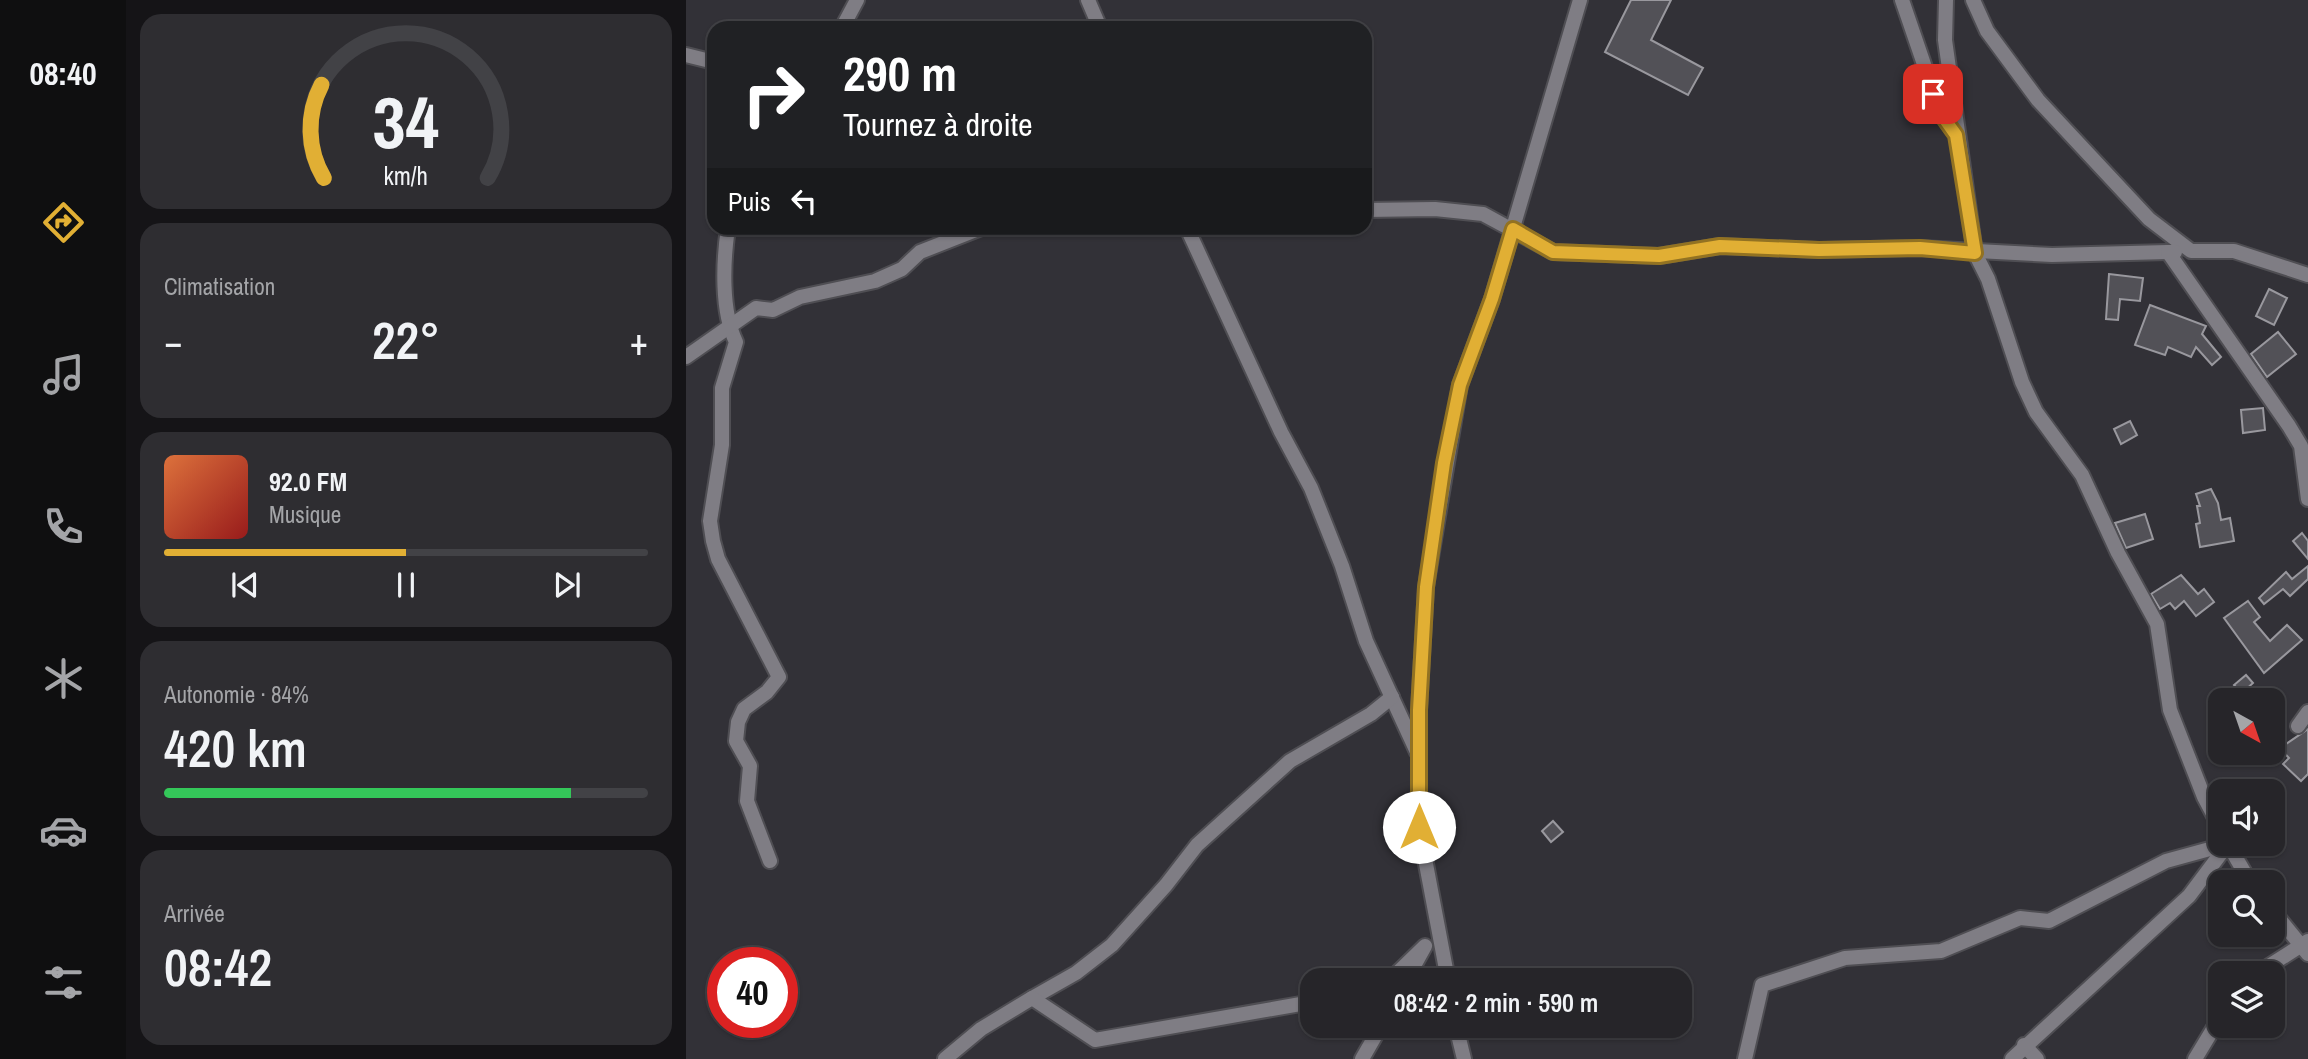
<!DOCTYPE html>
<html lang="fr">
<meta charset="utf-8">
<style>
:root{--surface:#262529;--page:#2e2d31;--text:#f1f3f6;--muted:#a4a5a8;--line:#424246;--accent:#e1af34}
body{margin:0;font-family:"Archivo Narrow",sans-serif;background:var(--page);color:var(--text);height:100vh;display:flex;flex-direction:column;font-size:26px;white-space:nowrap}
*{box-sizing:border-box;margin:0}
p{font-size:23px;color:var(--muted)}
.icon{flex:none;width:38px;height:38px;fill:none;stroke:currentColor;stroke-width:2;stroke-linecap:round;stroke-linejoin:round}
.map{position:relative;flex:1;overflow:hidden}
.panel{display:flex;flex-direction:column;gap:14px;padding:14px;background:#151417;width:560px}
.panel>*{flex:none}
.top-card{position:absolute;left:21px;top:21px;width:665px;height:214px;border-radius:21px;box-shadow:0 2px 5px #0004,0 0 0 2px var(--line);background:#202124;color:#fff;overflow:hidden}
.needle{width:46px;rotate:140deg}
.fabs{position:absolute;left:1522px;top:688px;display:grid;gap:14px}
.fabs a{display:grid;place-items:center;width:77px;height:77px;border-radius:14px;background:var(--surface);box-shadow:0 2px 5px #0004,0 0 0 2px var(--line);font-size:35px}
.speed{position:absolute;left:21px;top:947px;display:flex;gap:14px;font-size:35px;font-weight:700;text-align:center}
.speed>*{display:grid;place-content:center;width:91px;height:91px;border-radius:50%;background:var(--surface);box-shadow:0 2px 5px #0004,0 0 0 2px var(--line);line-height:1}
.speed .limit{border:10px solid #d22;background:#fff;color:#111}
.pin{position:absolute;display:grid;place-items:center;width:60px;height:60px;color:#fff;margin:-30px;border-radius:14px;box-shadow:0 4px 10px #0006}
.me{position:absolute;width:77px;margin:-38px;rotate:0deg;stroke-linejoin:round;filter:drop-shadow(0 0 5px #0008)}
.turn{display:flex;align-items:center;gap:24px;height:147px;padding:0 21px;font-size:32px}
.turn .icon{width:91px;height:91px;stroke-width:2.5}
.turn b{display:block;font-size:49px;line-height:60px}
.then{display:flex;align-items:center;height:66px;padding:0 21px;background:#0003;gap:14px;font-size:26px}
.big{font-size:52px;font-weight:600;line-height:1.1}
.panel .card{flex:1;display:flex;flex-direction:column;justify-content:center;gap:10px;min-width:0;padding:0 24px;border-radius:21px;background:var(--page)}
.panel .dial{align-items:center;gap:0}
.dial svg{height:182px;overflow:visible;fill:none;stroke:var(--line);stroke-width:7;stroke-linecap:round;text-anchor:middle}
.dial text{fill:var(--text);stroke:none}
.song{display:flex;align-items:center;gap:21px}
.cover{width:84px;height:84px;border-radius:10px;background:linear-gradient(135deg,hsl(20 70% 55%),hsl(0 70% 35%))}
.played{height:7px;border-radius:4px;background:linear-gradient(90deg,var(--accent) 50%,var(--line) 50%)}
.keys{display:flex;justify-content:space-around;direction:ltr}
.heat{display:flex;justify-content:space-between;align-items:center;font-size:38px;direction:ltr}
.charge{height:10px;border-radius:5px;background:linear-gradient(90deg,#34c759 84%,var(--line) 0)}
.trip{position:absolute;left:614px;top:968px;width:392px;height:70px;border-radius:21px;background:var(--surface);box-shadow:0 2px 5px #0004,0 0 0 2px var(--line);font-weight:600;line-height:70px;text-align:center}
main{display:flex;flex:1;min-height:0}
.menu{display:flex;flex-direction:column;width:126px;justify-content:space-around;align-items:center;background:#0f0f10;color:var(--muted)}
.menu .icon{width:49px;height:49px}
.menu .selected{color:var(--accent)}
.menu b{font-size:32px;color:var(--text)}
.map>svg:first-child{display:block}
.building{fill:#525157;stroke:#99989e;stroke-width:2}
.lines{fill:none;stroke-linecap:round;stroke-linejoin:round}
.minor-casing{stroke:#4f4e53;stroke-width:18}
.minor{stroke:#7f7d84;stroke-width:14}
.route-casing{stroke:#927222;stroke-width:18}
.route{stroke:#e1af34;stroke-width:12}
</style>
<main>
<nav class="menu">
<b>08:40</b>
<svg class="icon selected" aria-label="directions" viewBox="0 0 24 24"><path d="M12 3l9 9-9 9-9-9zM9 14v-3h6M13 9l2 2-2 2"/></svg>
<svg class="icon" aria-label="music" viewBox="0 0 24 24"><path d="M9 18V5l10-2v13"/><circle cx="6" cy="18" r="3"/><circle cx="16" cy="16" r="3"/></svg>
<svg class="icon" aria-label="phone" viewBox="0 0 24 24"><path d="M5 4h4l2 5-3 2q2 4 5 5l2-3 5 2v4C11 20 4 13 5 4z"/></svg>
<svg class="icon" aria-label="climate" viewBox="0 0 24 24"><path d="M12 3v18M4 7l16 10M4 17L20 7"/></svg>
<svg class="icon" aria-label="car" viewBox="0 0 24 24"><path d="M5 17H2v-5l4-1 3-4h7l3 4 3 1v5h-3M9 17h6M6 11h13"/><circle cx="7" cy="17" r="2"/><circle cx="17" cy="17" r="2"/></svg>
<svg class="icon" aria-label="filters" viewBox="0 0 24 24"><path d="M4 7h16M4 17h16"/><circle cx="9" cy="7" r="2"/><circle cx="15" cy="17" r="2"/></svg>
</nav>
<section class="panel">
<div class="card dial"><svg viewBox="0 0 100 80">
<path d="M14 69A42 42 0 1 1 86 69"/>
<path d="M14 69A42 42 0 0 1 13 28" stroke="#e1af34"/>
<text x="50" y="56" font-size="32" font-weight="700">34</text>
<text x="50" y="72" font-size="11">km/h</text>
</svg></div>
<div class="card"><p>Climatisation</p>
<div class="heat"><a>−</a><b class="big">22°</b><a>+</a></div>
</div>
<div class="card">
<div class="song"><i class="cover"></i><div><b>92.0 FM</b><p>Musique</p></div></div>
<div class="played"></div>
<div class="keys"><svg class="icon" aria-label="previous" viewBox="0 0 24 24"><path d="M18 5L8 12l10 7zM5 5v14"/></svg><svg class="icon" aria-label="pause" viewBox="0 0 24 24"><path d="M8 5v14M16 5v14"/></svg><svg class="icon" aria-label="next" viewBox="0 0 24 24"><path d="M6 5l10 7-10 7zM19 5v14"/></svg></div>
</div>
<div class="card"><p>Autonomie · 84%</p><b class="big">420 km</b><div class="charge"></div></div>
<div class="card"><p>Arrivée</p><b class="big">08:42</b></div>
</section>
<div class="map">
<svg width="1622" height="1059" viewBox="0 0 1622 1059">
<rect width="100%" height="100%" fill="#323137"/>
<!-- building -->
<g class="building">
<polygon points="945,0 985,0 965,40 1017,68 1002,95 919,52"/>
<polygon points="1423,274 1457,278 1454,301 1434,299 1432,320 1420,319"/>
<polygon points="1583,289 1601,298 1588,325 1570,316"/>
<polygon points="1464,305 1520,326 1516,334 1535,357 1526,365 1510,347 1505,357 1482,347 1479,355 1449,345"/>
<polygon points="1592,332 1610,354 1581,377 1565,354"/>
<polygon points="1577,408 1579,430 1557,433 1555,410"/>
<polygon points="1444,421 1451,435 1435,444 1428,429"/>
<polygon points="1525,489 1532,503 1535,520 1544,518 1548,541 1514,547 1510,524 1514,523 1511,506 1514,506 1510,494"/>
<polygon points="1459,514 1467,539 1440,548 1429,523"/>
<polygon points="1616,533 1622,541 1622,559 1607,541"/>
<polygon points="1622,566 1622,579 1604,596 1597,589 1578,604 1573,598 1600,572 1606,579"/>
<polygon points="1495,575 1512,594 1518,589 1528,602 1510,616 1498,601 1489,609 1484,603 1474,609 1465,594"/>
<polygon points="1562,601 1574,617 1568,622 1584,641 1601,625 1616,640 1578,673 1538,618"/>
<polygon points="1560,675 1567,683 1556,693 1548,685"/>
<polygon points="1622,729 1622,774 1615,781 1597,764 1603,758 1594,748"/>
<polygon points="867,821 877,832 865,842 856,831"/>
</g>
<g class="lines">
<!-- minor casing -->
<g class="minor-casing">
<g id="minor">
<polyline points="402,0 414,28"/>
<polyline points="1216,0 1255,114 1270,134"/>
<polyline points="1260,0 1259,40 1289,253 1302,279 1336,382 1350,412 1396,475 1432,553 1471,624 1484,710 1518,797 1535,829"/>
<polyline points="1287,0 1301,31 1352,100 1463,219 1505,251 1548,251 1622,275"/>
<polyline points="156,28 171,0"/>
<polyline points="0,55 28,62"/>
<polyline points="679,210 749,209 797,214 867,252 973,256 1034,246 1133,250 1234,248 1366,255 1482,252"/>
<path d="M42,228C37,262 35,311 50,342L36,388V445L24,521L27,541L32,559L93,677L81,692L58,709L52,722L50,741L64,766L61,801L84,861"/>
<polyline points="501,228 595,432 625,488 656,566 680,641 731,752"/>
<polyline points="1489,252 1482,252 1603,426 1615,446 1622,499"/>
<polyline points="0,357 70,308 87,310 114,297 189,281 216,269 234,252 295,228"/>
<polyline points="1612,726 1622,712"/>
<polyline points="1542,844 1564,882"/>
<polyline points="1587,911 1622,954"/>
<polyline points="1572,973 1622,941"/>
<polyline points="704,980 739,946 720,980"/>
<polyline points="762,980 733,827 733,710 740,587 774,385 806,299 894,0"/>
<polyline points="346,998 390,973 426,945 480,885 511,845 604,761 685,714 706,697"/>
<polyline points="770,1026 778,1059"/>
<polyline points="1338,1045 1351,1059"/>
<polyline points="259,1059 295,1029 346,998 409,1040 626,1002"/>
<polyline points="676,1059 695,1026"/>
<polyline points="1059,1059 1076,985 1159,958 1255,951 1334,918 1363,921 1480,861 1542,844"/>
<polyline points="1326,1059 1503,896 1542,844"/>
<polyline points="1509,1059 1535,1016"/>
</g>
</g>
<!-- minor -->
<use href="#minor" class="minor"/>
</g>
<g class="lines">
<!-- route casing -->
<g class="route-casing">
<polyline id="route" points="733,827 733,710 740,587 758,463 774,385 806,299 827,229 867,252 973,256 1034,246 1133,250 1234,248 1289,253 1270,135 1255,114 1247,94"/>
</g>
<!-- route -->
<use href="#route" class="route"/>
</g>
</svg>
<div class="fabs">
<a><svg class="needle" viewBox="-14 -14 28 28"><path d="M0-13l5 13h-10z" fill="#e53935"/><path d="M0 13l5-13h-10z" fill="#a4a5a8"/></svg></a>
<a><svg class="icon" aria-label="sound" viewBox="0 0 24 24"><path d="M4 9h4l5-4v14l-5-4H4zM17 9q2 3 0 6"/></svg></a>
<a><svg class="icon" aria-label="search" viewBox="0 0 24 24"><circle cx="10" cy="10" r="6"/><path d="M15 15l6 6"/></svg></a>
<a><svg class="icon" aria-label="layers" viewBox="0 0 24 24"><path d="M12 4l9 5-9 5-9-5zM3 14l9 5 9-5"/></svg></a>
</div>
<div class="speed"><div class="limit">40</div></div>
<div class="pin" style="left:1247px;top:94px;background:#d93025"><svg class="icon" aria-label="arrive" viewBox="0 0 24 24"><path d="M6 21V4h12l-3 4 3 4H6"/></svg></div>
<svg class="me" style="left:733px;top:827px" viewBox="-20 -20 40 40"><circle r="19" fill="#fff"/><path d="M0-13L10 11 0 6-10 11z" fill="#e1af34"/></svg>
<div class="trip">08:42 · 2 min · 590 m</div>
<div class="top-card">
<div class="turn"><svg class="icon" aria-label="right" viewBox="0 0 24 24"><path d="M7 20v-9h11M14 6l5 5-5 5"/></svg><div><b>290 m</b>Tournez à droite</div></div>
<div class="then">Puis<svg class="icon" aria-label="left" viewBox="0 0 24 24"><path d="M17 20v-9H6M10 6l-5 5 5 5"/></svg></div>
</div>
</div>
</main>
